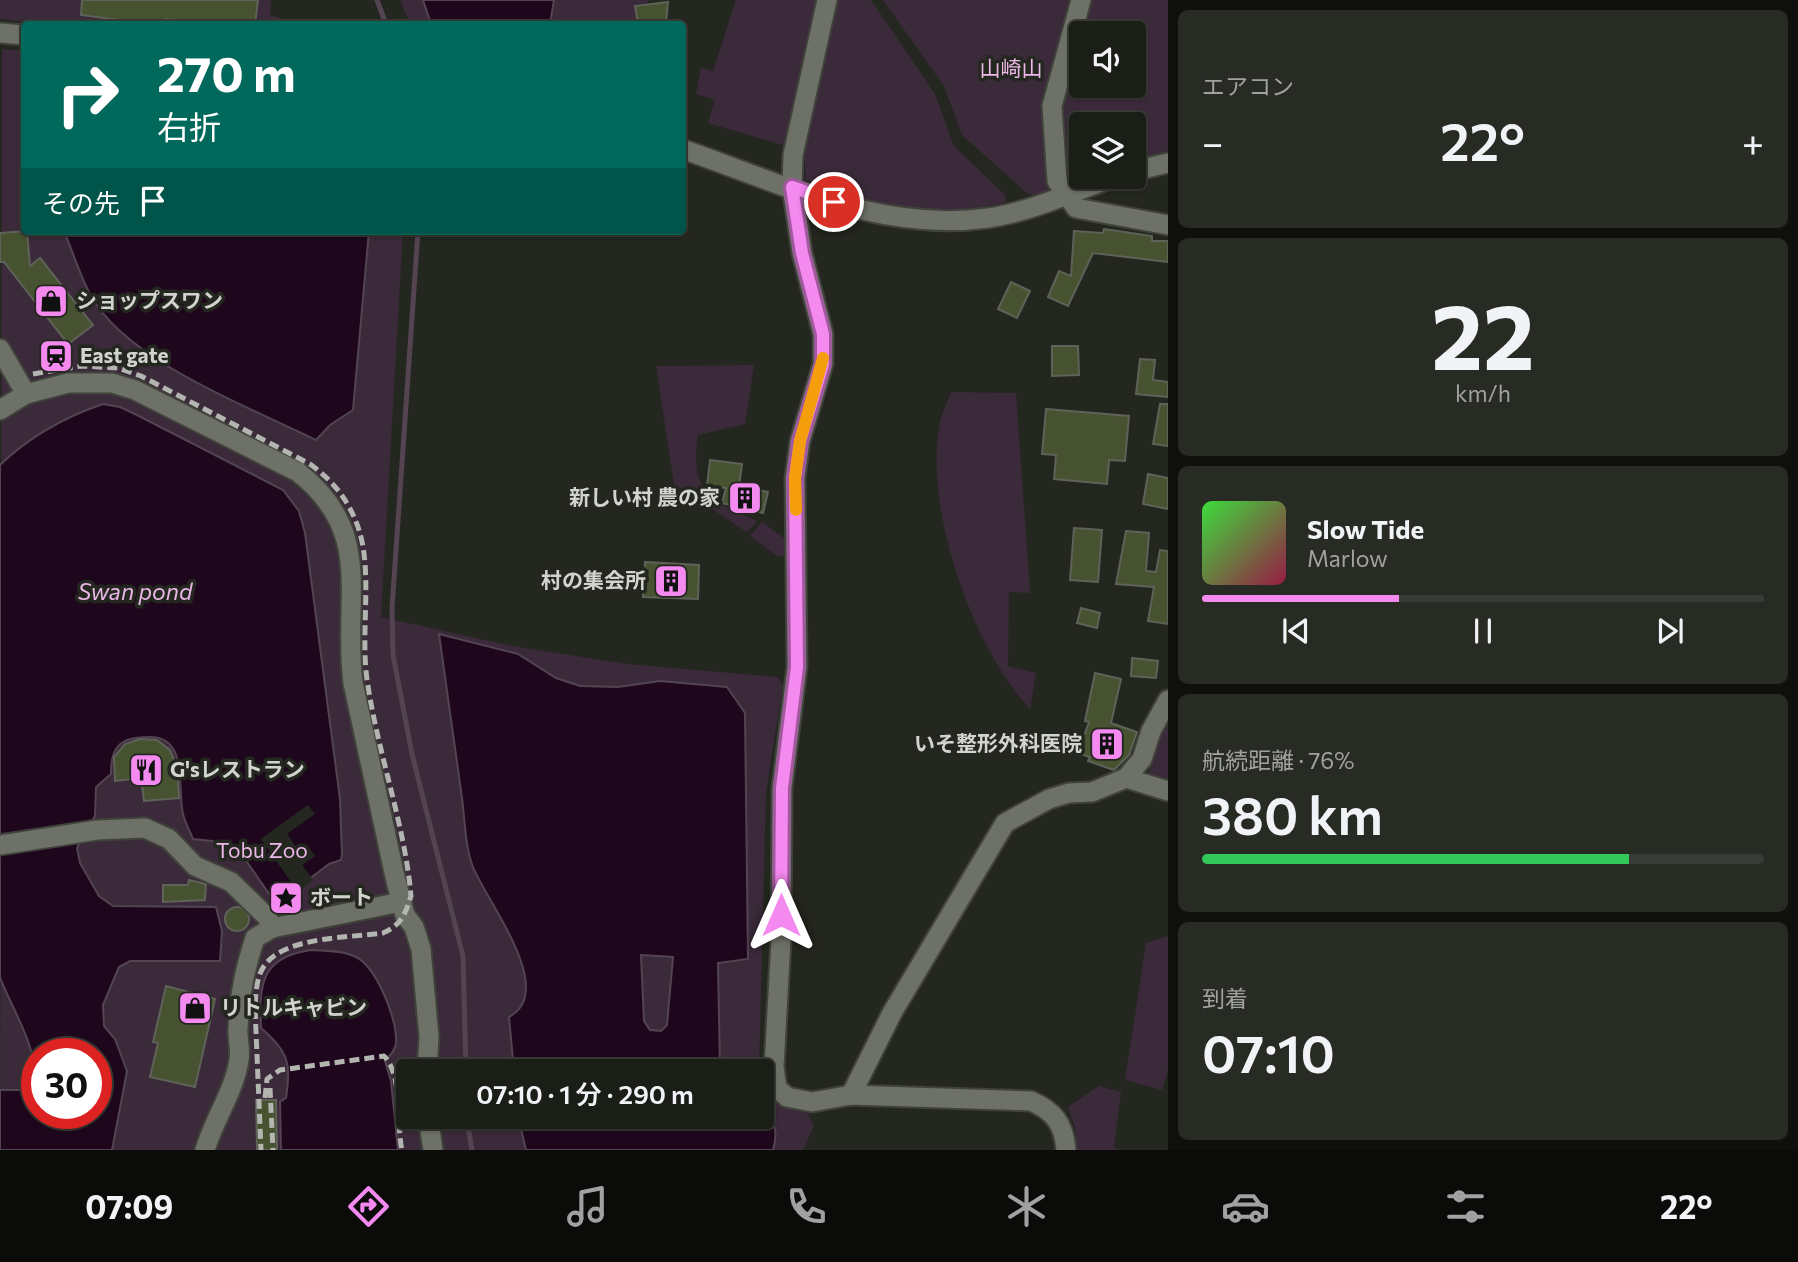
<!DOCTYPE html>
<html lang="ja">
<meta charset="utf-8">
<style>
:root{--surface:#1b1d17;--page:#282a24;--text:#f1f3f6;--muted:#a0a2a1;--line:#393b36;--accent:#f489f0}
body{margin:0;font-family:Commissioner,"Noto Sans JP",sans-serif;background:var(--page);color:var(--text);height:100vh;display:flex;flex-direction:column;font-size:26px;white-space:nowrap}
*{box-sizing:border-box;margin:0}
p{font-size:23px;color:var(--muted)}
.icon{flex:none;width:38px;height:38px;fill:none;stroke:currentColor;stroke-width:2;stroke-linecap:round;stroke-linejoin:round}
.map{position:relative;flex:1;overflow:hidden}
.details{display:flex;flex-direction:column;gap:10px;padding:10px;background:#0f100d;width:630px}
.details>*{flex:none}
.guide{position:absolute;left:21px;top:21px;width:665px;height:214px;border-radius:7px;box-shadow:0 2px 5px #0004,0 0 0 2px var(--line);background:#00695c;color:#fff;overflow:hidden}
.controls{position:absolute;left:1069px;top:21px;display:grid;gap:14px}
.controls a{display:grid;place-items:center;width:77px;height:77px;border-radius:7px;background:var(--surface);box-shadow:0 2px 5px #0004,0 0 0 2px var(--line);font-size:35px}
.speed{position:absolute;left:21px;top:1038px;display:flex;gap:14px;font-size:35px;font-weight:700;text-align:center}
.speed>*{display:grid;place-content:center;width:91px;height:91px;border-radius:50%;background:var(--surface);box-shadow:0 2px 5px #0004,0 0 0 2px var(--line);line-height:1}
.speed .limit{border:10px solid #d22;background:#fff;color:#111}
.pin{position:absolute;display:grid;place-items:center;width:60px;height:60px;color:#fff;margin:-30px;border:4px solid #fff;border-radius:50%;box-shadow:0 2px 7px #0007}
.me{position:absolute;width:77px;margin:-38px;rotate:0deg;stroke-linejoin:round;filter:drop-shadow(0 0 5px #0008)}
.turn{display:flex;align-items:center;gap:24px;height:147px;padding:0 21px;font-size:32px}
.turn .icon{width:91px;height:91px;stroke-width:2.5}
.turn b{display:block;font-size:49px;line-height:60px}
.then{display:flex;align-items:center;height:66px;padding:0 21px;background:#0003;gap:14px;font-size:26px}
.big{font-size:52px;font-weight:600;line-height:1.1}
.details .tile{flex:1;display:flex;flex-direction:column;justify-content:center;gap:10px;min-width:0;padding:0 24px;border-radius:10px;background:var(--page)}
.details .dial{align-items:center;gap:0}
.dial b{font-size:91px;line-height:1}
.song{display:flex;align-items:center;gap:21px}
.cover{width:84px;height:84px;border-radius:10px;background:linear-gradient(135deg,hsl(120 70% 55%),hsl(340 70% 35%))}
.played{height:7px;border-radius:4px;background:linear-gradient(90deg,var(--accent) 35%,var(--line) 35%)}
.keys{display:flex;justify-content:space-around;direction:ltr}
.heat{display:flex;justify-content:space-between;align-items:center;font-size:38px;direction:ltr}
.charge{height:10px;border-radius:5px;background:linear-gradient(90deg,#34c759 76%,var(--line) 0)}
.trip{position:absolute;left:396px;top:1059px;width:378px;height:70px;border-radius:7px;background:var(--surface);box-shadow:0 2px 5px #0004,0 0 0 2px var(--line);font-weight:600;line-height:70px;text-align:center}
.tabs{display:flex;height:112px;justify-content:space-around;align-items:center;background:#0b0c09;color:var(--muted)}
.tabs .icon{width:49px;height:49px}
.tabs .active{color:var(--accent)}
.tabs b{font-size:32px;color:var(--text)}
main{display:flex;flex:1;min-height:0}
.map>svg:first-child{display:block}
.green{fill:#3b2a3a;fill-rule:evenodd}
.water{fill:#1e071d;stroke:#544452;stroke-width:2;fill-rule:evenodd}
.pier{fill:#24271f}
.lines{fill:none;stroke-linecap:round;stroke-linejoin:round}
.stream{stroke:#544452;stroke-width:5}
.building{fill:#475230;stroke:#5f6259;stroke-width:2}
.minor-casing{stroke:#40433b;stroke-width:23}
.minor{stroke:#6d7167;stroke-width:19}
.rail{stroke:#b3b5b0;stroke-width:5;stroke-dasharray:10 5;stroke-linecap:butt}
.route-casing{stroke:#9f599c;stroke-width:18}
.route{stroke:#f489f0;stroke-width:12}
.slow{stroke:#f59e0b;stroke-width:12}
.labels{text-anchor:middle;stroke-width:7;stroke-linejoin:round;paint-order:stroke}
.park-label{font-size:21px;fill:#ecb9e8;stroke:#24271f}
.poi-label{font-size:21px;font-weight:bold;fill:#d1d3ce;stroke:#24271f;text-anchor:start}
.water-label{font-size:23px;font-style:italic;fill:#e8b6e4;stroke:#24271f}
</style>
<main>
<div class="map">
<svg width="1168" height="1150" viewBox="0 0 1168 1150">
<rect width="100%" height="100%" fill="#24271f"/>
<!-- green -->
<g class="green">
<polygon points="0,0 271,0 270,15 287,20 287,24 50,24 0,19"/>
<polygon points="400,0 423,0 431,24 410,24"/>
<polygon points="554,0 649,0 647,4 635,6 638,24 550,24"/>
<polygon points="736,0 818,0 786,146 708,123 715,100 696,94 701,68 713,71"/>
<path d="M834,0H871L935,94L954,146L1005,195L1006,202C937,220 871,205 806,180L804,148Z"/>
<path d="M883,0H1168V154L1134,161V124H1082V177H1094L1039,198L1027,193L962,135L944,86ZM1082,33H1134V86H1082Z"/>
<path d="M2,49L24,51V231H403L381,617L512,646L627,664L778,677L783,685L766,792L759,1071H408V1116H761V1080C769,1103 785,1107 807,1113L814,1125L803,1150H0ZM37,1054H96V1113H37Z"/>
<path d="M754,365L745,424L698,435C690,491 709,501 757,521L747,532L674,484L656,366Z"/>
<path d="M951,392L1016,393L1030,593L1009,592L1008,666L1036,673L1030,709C972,647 923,507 940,422C942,412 948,402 951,392Z"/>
<polygon points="762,522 784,538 784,556 777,556 750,536"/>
<polygon points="1168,712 1168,784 1148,776 1159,728"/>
<polygon points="1168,936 1168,1070 1162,1090 1125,1080 1146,943"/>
<polygon points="1099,1086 1121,1092 1114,1147 1121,1150 1077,1150 1075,1128 1068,1107"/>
</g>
<!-- water -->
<g class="water">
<polygon points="423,0 554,0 550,24 431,24"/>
<path d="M64,231H369L353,410L330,425L316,440C249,407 127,361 91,296C80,276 73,252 64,231Z"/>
<path d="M103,404L120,407L137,415L283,490L299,511L305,533L340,799L342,854L341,860L329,864L291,893L278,890L274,901L238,849L212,841L193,839C190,831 185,823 183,814C177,790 189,738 151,737C143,737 133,737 125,741C112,748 111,761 111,774L96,787L95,816L77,848L80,863L99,896L113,906L216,907L222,931L220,961H130L119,967L103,1005L104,1026L115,1039L127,1071L112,1150H0V1090H29C47,1059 10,1007 0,977V465C29,437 65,417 103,404ZM37,1054H96V1113H37Z"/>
<path d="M439,634L518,654L556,678L580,686L618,687L660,681L727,687L745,713L748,959L718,963L720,1071H514L509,1017C558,991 487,902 473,867C465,847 465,820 462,798C454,744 447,689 439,634ZM641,955L673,957L667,1025L661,1031L650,1030L644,1021Z"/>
<path d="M311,950C325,951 341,950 354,956C376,965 398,1020 396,1043C395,1051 390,1055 385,1061L391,1081L398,1150H281L280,1102L286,1098C291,1063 289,1052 261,1028C259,984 261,957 311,950Z"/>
<path d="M761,1109C776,1120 778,1133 773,1150H526L518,1117L761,1116Z"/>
</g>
<!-- pier -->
<polygon class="pier" points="308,805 315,814 287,834 299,851 307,845 315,856 302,865 313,880 298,892 261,839"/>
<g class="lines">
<!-- stream -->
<g class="stream">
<polyline points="377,0 386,24"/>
<polyline points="418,231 392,608 393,655 412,754 463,956 466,1071"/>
<polyline points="466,1116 472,1150"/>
</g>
</g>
<!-- building -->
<g class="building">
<polygon points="82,0 258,0 255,24 212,24 166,19 166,24 149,24 81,15"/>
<polygon points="668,2 666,24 638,24 635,6"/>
<polygon points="1104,229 1152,236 1152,241 1168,241 1168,262 1093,253 1068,306 1048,297 1059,271 1071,276 1074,231 1103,233"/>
<polygon points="27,231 30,266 40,258 93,325 68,344 4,262 0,262 0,233"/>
<polygon points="1011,282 1030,291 1017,318 998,309"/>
<polygon points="65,346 68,362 45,366 42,350"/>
<polygon points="1052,346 1078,346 1079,375 1052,376"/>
<polygon points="1140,359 1155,360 1153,380 1168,382 1168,397 1136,394"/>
<polygon points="1160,404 1168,404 1168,446 1153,444"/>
<polygon points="1046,409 1129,416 1125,461 1109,460 1107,484 1054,479 1056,455 1042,454"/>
<polygon points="710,460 742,464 739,486 768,492 763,513 722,503 726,488 707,486"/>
<polygon points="1148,474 1168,478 1168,509 1143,504"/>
<polygon points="1074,528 1102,530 1098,582 1070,580"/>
<polygon points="1126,531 1149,533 1146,571 1156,572 1160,550 1168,551 1168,624 1148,621 1154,587 1116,584"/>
<polygon points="645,562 699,565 698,599 643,597"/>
<polygon points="1081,608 1100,613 1097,628 1077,623"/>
<polygon points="1132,658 1158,661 1156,678 1131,676"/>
<polygon points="1095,673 1121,679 1111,723 1137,732 1129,755 1114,770 1088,761 1090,757 1078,753 1089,722 1085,721"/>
<polygon points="140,739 157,740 170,750 177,767 179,798 144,801 141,778 115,781 114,757 125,744"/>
<polygon points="189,880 206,884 205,900 163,902 163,885 188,885"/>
<circle cx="237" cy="919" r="12"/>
<polygon points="166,986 215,999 195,1087 150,1077 158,1043 153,1042"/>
<polygon points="256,1100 276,1100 277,1150 257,1150"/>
</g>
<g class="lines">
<!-- minor casing -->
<g class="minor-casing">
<g id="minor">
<path d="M827,0L793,155L792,187L802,253L823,334V364L800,441L795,478L797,667L782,788L781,940L774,1067L777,1088L787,1097L812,1102L851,1095L1031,1101C1054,1111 1064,1124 1066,1150"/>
<polyline points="1081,0 1052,106 1057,181 1076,208 1168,225"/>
<polyline points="0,33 24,35"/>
<path d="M682,149C780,183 882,233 988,218C1031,212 1074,191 1115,177"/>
<polyline points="1134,171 1168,163"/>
<polyline points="0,349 26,394"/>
<path d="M0,410L26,394L68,383H112L135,390L298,472C376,533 342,599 353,683L395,877L405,915L414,927L421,949L429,1037L427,1071"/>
<polyline points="1126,778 1168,791"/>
<polyline points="0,845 97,830 145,828 169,839 195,866 231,882 267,917 272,928"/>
<polyline points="851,1095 892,1013 1005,823 1049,799 1069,793 1092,792 1126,778 1142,759 1151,731 1168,700"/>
<polyline points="428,1116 433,1150"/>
<path d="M205,1150C214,1119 234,1092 239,1060C241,1049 237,1038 238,1028C240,993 244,972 255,938L272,928L401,902"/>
</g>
</g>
<!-- minor -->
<use href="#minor" class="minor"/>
<!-- rail -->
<g class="rail">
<path d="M33,374L81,366L118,368L141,376L310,464C333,481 348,499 358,527C374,573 359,635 368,686C379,757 405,826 411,896C405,915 401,925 383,933C349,938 285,936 264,966C256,978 256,994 255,1008L261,1150"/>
<polyline points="270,1088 273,1150"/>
<path d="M265,1098L267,1079L280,1070L384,1056C403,1075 396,1123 402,1150"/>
</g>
</g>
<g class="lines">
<!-- route casing -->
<g class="route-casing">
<polyline id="route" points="781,915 782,788 797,667 795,478 800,441 823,364 823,334 802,253 792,187 834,202"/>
</g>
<!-- route -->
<use href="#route" class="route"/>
<!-- slow -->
<polyline class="slow" points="796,510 795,478 800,441 823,358"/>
</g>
<!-- icons -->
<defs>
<g id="shop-square" transform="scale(1.75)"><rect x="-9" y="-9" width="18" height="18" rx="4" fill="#f489f0" stroke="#24271f"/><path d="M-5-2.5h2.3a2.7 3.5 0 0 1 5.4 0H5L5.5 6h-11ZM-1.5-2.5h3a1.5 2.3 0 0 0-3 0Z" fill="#111"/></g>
<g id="station-square" transform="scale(1.75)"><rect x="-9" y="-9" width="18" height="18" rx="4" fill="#f489f0" stroke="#24271f"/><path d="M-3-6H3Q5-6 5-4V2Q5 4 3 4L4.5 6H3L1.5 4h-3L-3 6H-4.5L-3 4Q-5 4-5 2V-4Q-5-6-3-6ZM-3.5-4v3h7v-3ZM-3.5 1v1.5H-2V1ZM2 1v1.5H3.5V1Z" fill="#111"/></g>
<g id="building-square" transform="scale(1.75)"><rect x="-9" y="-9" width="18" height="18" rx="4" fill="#f489f0" stroke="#24271f"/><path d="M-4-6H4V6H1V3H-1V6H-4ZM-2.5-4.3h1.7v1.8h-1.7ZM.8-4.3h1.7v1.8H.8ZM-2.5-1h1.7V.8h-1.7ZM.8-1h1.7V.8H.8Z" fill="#111"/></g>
<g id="restaurant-square" transform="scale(1.75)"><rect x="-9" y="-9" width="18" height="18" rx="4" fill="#f489f0" stroke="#24271f"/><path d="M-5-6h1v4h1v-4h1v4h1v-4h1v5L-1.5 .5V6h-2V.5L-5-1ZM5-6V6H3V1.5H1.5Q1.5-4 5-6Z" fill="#111"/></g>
<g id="sight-square" transform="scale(1.75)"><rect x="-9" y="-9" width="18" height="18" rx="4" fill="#f489f0" stroke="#24271f"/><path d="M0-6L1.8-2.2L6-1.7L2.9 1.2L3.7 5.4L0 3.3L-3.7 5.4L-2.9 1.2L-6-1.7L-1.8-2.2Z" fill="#111"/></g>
</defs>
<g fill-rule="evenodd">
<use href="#shop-square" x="51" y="301"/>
<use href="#station-square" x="56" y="356"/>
<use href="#building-square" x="745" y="498"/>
<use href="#building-square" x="671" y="581"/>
<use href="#building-square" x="1107" y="744"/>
<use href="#restaurant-square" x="146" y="770"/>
<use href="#sight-square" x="286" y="898"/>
<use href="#shop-square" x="195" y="1008"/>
</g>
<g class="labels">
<!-- park labels -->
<g class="park-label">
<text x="1011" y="76">山崎山</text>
<text x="262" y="858">Tobu Zoo</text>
</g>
<!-- poi labels -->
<g class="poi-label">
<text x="76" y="308">ショップスワン</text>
<text x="80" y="363">East gate</text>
<text x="720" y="505" text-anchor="end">新しい村 農の家</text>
<text x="646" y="588" text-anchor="end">村の集会所</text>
<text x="1082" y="751" text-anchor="end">いそ整形外科医院</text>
<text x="170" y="777">G'sレストラン</text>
<text x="310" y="905">ボート</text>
<text x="220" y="1015">リトルキャビン</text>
</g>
<!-- water labels -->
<g class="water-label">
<text x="135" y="600">Swan pond</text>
</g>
</g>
</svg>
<div class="controls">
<a><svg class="icon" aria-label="sound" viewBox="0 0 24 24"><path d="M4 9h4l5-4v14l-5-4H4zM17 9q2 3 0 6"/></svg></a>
<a><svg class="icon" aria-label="layers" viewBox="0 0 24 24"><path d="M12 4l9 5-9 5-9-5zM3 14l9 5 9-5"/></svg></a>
</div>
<div class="speed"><div class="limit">30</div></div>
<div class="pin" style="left:834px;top:202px;background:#d93025"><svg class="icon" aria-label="arrive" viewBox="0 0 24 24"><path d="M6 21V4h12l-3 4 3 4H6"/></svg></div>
<svg class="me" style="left:781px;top:915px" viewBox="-20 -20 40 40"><path d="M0-17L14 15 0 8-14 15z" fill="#f489f0" stroke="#fff" stroke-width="4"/></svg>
<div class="trip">07:10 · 1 分 · 290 m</div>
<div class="guide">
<div class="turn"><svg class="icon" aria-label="right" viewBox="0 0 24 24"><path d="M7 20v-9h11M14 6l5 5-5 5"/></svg><div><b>270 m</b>右折</div></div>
<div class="then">その先<svg class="icon" aria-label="arrive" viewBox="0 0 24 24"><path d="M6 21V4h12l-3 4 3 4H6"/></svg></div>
</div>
</div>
<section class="details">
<div class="tile"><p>エアコン</p>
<div class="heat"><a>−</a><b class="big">22°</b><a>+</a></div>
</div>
<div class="tile dial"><b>22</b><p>km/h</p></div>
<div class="tile">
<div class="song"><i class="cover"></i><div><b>Slow Tide</b><p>Marlow</p></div></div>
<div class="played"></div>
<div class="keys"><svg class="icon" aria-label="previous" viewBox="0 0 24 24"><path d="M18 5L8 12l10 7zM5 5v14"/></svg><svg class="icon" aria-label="pause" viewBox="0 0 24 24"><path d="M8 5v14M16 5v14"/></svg><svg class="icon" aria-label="next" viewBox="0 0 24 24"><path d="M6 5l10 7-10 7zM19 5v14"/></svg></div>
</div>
<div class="tile"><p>航続距離 · 76%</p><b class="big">380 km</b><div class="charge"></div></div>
<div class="tile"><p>到着</p><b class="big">07:10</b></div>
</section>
</main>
<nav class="tabs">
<b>07:09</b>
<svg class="icon active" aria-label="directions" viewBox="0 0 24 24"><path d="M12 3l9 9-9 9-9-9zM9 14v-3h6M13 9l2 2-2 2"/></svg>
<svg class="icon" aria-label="music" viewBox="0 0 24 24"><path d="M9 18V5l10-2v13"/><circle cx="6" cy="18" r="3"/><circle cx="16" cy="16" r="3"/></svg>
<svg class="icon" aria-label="phone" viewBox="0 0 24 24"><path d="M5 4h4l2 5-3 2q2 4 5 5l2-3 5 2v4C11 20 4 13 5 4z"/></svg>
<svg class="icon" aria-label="climate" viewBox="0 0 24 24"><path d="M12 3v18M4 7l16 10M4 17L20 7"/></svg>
<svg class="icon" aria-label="car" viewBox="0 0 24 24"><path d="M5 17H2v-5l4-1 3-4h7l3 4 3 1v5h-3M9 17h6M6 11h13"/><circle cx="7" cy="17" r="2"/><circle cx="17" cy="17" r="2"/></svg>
<svg class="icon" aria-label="filters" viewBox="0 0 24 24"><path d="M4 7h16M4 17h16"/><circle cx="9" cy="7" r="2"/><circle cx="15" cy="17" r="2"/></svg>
<b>22°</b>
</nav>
